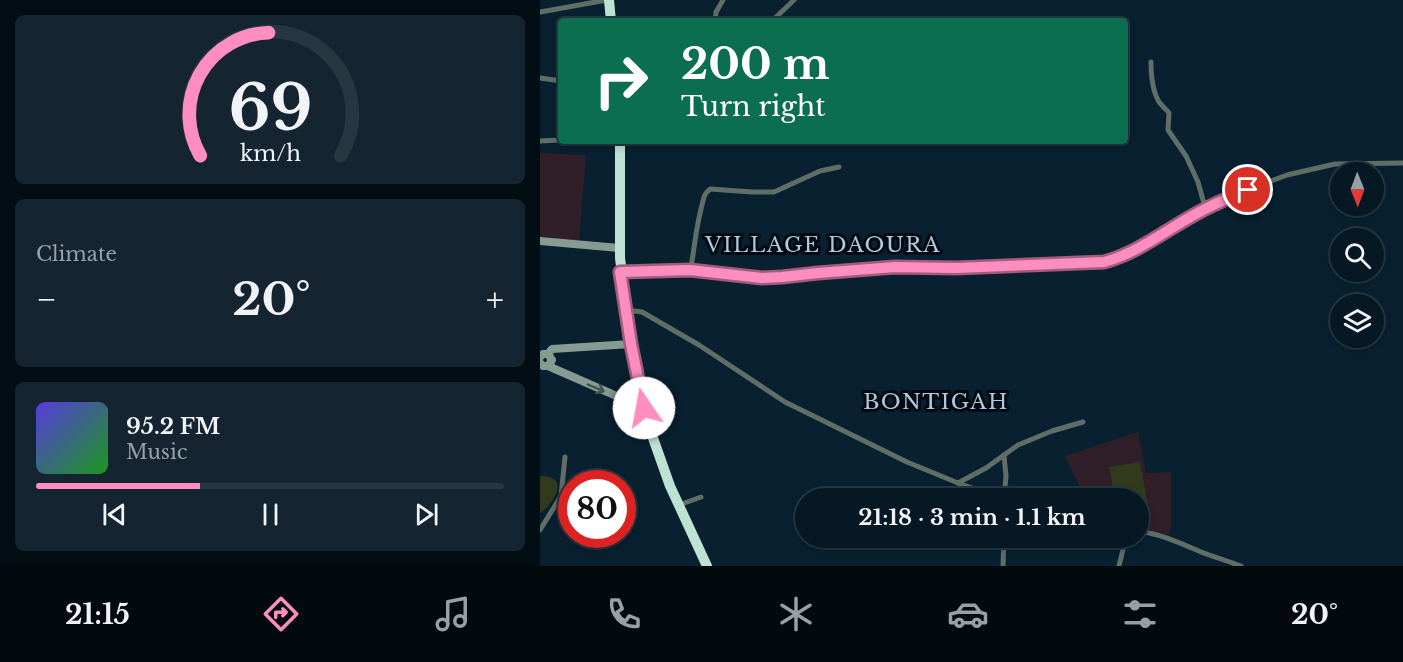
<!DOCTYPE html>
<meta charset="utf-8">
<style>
:root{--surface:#061824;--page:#142531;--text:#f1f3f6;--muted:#98a0a6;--line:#273741;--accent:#fd8ebf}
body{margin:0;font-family:"Libre Baskerville",serif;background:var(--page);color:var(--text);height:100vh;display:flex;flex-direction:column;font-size:22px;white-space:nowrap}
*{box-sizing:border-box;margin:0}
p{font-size:20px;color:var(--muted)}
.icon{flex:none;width:33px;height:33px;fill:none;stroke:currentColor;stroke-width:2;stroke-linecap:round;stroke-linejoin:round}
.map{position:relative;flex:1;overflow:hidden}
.drawer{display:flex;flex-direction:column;gap:15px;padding:15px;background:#030d14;width:540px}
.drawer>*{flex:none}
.hud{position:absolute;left:18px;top:18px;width:570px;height:126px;border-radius:6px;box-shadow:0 3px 9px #0003,0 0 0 2px var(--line);background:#0b6e4f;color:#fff;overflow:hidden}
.needle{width:39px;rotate:179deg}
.tools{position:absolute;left:790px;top:162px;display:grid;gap:12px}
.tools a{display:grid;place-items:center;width:54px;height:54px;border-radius:50%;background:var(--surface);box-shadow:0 3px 9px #0003,0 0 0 2px var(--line);font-size:30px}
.speed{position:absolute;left:18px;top:470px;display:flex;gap:12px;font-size:30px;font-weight:700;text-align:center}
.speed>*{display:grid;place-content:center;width:78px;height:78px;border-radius:50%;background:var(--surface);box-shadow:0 3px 9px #0003,0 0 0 2px var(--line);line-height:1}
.speed .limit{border:9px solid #d22;background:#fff;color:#111}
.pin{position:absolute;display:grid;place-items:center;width:51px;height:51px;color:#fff;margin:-26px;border:3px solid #fff;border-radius:50%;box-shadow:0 2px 6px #0007}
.me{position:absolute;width:66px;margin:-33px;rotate:348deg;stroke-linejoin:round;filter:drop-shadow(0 0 4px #0008)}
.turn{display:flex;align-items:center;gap:21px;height:126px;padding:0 24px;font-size:27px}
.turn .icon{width:78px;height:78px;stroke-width:2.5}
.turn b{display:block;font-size:42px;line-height:51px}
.big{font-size:45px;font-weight:800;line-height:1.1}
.drawer .card{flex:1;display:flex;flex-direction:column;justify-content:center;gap:9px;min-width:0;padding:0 21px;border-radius:9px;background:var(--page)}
.drawer .dial{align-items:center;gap:0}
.dial svg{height:156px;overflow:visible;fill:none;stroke:var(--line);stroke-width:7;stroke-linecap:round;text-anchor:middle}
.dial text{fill:var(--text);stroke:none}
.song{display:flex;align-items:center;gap:18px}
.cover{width:72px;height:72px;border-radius:9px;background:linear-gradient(135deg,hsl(250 70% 55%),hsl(120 70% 35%))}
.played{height:6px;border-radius:3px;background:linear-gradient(90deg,var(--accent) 35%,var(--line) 35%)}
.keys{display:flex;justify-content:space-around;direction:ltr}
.heat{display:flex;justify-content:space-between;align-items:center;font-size:33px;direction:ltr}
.trip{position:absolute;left:255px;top:488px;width:354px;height:60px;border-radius:30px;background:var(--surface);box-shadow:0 3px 9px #0003,0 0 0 2px var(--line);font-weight:800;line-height:60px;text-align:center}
.dock{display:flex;height:96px;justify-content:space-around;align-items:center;background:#020a0e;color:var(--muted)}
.dock .icon{width:42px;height:42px}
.dock .selected{color:var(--accent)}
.dock b{font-size:27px;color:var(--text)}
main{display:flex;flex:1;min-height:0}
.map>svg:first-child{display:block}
.education{fill:#301f28}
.green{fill:#303b1e}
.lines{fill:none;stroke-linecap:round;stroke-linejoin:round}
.street{stroke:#606e68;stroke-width:5}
.secondary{stroke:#869c93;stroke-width:8}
.highway{stroke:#bde1d3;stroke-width:10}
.oneway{stroke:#445252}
.route-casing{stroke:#a45c7c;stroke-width:15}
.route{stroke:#fd8ebf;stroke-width:10}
.labels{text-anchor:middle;stroke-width:6;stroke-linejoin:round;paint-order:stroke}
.quarter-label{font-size:21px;letter-spacing:1.5px;fill:#adc9de;stroke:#020910}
</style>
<main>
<section class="drawer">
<div class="card dial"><svg viewBox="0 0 100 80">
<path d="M14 69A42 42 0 1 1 86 69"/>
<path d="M14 69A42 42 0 0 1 49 6" stroke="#fd8ebf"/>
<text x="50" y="56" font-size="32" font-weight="700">69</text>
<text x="50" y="72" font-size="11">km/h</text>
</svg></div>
<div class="card"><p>Climate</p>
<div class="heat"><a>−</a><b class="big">20°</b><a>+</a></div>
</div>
<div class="card">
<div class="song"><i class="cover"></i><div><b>95.2 FM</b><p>Music</p></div></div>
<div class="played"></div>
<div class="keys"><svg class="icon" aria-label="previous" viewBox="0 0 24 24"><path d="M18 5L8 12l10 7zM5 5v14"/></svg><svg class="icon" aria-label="pause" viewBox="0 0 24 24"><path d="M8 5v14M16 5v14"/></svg><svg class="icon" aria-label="next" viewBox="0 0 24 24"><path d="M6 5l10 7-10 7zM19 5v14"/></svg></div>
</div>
</section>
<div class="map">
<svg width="863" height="566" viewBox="0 0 863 566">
<rect width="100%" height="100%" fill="#082030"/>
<!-- education -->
<g class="education">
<polygon points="0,153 46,155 39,242 0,239"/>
<polygon points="598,432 606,473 631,472 631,527 629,535 599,528 598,498 545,498 525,456"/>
</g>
<!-- green -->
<g class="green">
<polygon points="600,462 610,517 599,519 598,498 575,498 569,467"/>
<path d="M2,476C31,477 13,504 0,513V477Z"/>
</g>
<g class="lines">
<!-- street -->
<g class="street">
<polyline points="0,12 67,0"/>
<polyline points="175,21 176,12 183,0"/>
<polyline points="232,21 254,0"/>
<path d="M611,62C611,76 612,90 619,102C622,106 626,109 629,113L628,130L646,156L658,182L663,200L667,208"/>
<polyline points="0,78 21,81"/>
<polyline points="0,141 21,140"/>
<path d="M150,270C153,260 153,252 155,241C157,226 160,212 164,197L166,193L170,189L212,192H234L280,171L299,167"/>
<polyline points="82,272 150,270 223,278 241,277 278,272 355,267 416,268 564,262 577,259 593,251 664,209 688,197 747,175 795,164 863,163"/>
<polyline points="86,310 102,312 159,345 245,402 367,462 418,483 460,498"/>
<polyline points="464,455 466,476 464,498"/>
<polyline points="418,483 446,468 478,445 512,431 543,422"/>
<polyline points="139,505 161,497"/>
<polyline points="0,530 21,496 25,457"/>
<path d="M598,531C621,534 640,543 661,552C674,557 688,561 701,566"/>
<polyline points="463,566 464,537"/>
<polyline points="579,566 586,537"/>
</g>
<!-- secondary -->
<g class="secondary">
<polyline points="0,241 79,248"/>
<polyline points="8,354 12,349 91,344"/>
<polyline points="0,357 3,354 8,354 12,360 8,366 3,366 0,363"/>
<polyline points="8,366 104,408"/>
</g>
<!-- highway -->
<g class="highway">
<polyline points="69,0 71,21"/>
<polyline points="80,141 80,258 91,344 104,408 113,438 130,486 167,566"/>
</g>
</g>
<!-- one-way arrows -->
<defs><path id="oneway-shaft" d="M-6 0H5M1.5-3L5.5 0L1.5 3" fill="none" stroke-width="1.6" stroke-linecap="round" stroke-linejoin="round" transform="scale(1.5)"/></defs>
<use class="oneway" href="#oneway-shaft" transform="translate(56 388) rotate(23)"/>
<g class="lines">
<!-- route casing -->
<g class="route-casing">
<path id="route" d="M104,408L91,344L80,272L150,270L222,278L242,277L278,273L355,267L416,268L564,262C601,252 631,226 665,209C679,202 693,196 708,190"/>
</g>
<!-- route -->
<use href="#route" class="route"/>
</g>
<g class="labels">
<!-- quarter labels -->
<g class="quarter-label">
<text x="283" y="252">VILLAGE DAOURA</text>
<text x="396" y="409">BONTIGAH</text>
</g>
</g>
</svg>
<div class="tools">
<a><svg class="needle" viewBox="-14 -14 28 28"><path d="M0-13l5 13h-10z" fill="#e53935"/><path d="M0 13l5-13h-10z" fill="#98a0a6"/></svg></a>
<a><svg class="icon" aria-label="search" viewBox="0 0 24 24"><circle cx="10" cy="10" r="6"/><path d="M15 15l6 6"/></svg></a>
<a><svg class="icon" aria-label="layers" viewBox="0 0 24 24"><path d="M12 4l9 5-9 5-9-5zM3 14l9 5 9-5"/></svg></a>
</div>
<div class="speed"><div class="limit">80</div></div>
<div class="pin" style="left:708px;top:190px;background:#d93025"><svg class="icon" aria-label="arrive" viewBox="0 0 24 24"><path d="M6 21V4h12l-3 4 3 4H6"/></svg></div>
<svg class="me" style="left:104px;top:408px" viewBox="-20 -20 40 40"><circle r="19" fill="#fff"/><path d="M0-13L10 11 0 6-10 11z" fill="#fd8ebf"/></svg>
<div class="trip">21:18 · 3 min · 1.1 km</div>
<div class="hud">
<div class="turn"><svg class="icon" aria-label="right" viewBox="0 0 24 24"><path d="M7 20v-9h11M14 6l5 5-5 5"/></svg><div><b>200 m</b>Turn right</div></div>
</div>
</div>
</main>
<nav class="dock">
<b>21:15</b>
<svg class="icon selected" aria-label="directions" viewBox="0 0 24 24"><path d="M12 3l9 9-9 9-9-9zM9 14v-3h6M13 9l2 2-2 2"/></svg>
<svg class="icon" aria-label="music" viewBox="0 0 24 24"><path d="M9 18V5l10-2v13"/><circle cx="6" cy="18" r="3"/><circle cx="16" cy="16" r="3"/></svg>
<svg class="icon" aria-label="phone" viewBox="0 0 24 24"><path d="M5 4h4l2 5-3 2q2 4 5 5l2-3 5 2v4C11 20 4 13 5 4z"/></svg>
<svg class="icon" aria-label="climate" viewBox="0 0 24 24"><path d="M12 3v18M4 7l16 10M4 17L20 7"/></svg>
<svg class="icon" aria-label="car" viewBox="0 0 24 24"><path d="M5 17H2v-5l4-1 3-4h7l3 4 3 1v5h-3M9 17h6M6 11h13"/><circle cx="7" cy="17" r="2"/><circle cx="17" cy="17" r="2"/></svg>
<svg class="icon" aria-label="filters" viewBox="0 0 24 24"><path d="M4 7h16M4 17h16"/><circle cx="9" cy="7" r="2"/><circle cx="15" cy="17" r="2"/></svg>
<b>20°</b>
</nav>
